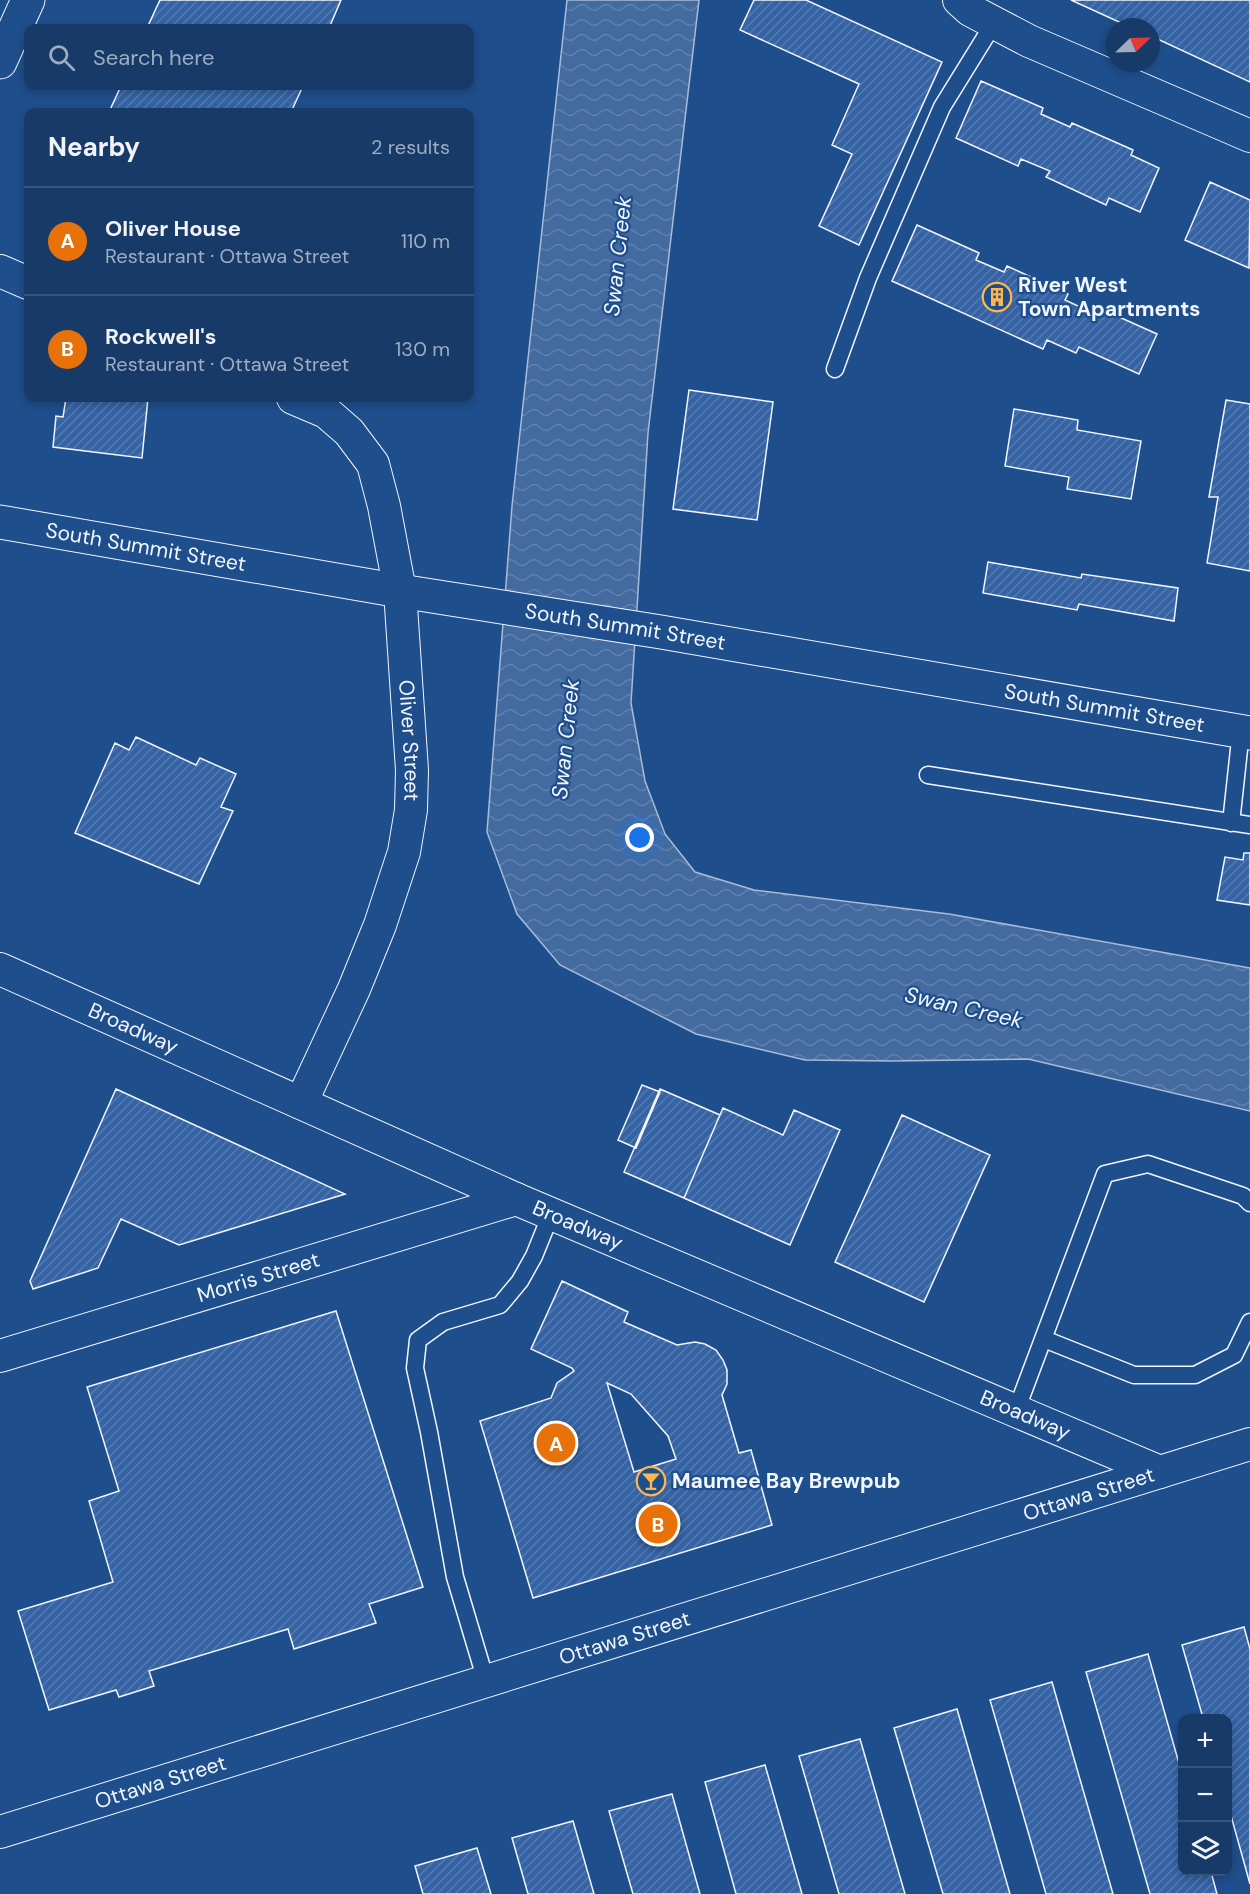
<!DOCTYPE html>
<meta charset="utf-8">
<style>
:root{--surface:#173a69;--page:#244571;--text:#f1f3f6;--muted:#9eadc0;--line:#36547d;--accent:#ffb74d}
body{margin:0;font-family:"DM Sans",sans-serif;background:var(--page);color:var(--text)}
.controls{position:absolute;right:18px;bottom:18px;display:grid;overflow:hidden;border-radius:12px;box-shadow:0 3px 9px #0003}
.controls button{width:54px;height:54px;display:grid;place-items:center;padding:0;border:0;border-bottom:2px solid var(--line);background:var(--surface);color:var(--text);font:30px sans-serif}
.compass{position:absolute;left:1106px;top:18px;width:54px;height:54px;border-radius:50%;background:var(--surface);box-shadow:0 3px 9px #0003;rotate:67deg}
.you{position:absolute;left:640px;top:838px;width:21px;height:21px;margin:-15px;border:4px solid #fff;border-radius:50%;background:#1a73e8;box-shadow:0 0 0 9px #1a73e833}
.badge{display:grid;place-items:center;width:39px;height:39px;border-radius:50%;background:var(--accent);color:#fff;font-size:20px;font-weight:700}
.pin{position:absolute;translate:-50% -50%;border:3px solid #fff;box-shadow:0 2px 6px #0006}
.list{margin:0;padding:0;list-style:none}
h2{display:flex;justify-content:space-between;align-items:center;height:78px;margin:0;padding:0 24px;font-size:26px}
h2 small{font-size:20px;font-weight:400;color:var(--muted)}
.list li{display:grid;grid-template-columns:39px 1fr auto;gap:18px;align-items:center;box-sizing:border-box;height:108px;padding:0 24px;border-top:2px solid var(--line)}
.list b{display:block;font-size:22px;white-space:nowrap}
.list p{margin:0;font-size:20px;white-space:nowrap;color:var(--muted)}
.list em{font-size:20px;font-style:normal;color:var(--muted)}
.icon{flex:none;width:33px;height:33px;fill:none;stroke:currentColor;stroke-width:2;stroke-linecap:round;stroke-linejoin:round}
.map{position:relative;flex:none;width:1250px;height:1894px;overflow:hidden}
.search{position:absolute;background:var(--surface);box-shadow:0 3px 9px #0003;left:24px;top:24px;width:450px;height:66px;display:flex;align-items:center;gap:15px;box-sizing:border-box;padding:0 21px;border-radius:12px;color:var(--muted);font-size:22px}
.panel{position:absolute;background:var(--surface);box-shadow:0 3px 9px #0003;left:24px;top:108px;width:450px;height:294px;border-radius:12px}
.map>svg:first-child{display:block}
</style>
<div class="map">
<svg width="1250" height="1894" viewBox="0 0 1250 1894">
<defs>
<pattern id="water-waves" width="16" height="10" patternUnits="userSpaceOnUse" patternTransform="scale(1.5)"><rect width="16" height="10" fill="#446ba0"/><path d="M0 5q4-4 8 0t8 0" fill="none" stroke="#5f81ae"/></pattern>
<pattern id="building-hatch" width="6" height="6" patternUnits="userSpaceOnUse" patternTransform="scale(1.5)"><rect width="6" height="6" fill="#3563a3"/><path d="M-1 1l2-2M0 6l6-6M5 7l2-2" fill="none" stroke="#537ab1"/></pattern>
</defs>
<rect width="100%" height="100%" fill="#1f4e8c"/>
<path fill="url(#water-waves)" stroke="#a8bbd7" stroke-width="1.5" d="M567 0H699L648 433 631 703 645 781 665 834 695 872 754 890 949 914 1250 968V1111L1028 1059 892 1061 805 1060 696 1034 560 965 517 914 487 832 512 506Z"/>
<path fill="url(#building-hatch)" stroke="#f2f6ff" stroke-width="1.5" fill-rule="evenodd" d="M160 0H341L329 28H147Z
M754 0H806L942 62 859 245 819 226 852 154 832 145 859 84 740 30Z
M1071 0H1250V82L1151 36V27H1130Z
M981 81 1043 108 1041 114 1070 127 1072 123 1133 150 1131 155 1159 168 1140 212 1109 198 1106 205 1046 177 1050 171 1021 159 1018 166 956 138Z
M121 86H303L291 112H109Z
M1210 182 1250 200 1249 268 1185 240Z
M917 225 979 253 976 260 1004 272 1007 266 1068 294 1065 300 1095 314 1097 307 1157 334 1139 374 1079 347 1076 353 1047 340 1043 349 892 281Z
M689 390 773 402 757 520 673 509Z
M66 398H148L142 458 53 447 56 416 63 417Z
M1226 400 1250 404V571L1207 563 1218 497H1209Z
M1014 409 1078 420 1077 430 1141 441 1131 499 1067 489 1069 477 1005 466Z
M988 562 1081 578 1082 574 1178 588 1174 621 1079 604 1077 610 983 593Z
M136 737 196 765 200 758 236 774 221 807 233 811 199 884 75 833 115 743 129 750Z
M1244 853H1250V905L1217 900 1225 857 1243 860Z
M642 1085 660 1092 636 1148 618 1140Z
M116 1089 345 1194 179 1245 121 1219 98 1268 33 1289 30 1281Z
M660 1089 720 1115 684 1198 624 1172Z
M723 1108 783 1135 794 1110 840 1130 790 1245 684 1198Z
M902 1115 990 1155 924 1302 835 1262Z
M562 1281 628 1312 624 1322 677 1345 695 1342 705 1344 716 1350 723 1360 727 1370V1384L722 1395 739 1453 751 1450 772 1525 533 1598 480 1421 551 1398 557 1383 574 1371 572 1368 531 1349ZM607 1383 631 1394 668 1436 676 1459 634 1472Z
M336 1311 423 1587 369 1604 376 1623 294 1649 288 1629 149 1671 154 1686 119 1697 116 1690 49 1710 18 1611 113 1582 89 1501 119 1491 87 1387Z
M1244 1627 1250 1649V1884L1228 1805V1718H1203L1182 1645Z
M1148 1654 1182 1774V1872H1211L1217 1894H1150L1086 1672Z
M1052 1682 1113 1894H1046L990 1700Z
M957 1709 1010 1894H943L894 1728Z
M860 1739 905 1894H839L799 1756Z
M765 1765 802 1894H736L705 1782Z
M672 1794 700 1894H633L609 1811Z
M573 1821 594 1894H528L512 1838Z
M477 1848 491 1894H423L415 1866Z"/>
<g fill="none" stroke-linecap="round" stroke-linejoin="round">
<g stroke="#f2f6ff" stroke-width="19">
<path id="lane" d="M835 369 868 278 942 107 994 23
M928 775 1250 825
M1231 823 1241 731
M1044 1339 1134 1375H1195L1234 1355 1250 1322
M1016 1411 1105 1174 1148 1164 1243 1196 1250 1203
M486 1681 455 1577 429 1432 415 1368 418 1340 443 1322 500 1305 520 1281 534 1256 551 1214"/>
</g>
<g stroke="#f2f6ff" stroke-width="34">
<g id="street">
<path d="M959 0 970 10 1029 41 1250 136"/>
<path d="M0 271 28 283"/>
<path id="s1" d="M293 398 326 412 349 432 373 464 384 506 400 591 412 770 411 810 404 852 380 925 354 989 301 1103"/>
<path id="s2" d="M0 969 516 1199 1160 1472"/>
<path id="s3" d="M0 1356 516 1199"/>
<path id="s4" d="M0 1832 1250 1444"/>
</g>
</g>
<g stroke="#f2f6ff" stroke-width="35">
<path id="secondary" d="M0 62 28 0"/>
</g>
<g stroke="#f2f6ff" stroke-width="35">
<g id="primary">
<path id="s5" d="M0 522 400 591 661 632 1250 733"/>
</g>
</g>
<use href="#lane" stroke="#1f4e8c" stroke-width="16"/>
<use href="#street" stroke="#1f4e8c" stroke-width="32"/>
<use href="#secondary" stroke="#1f4e8c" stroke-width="33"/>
<use href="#primary" stroke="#1f4e8c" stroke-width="33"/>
</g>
<defs>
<g id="building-ring" transform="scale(1.5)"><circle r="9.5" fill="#1f4e8c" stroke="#ffb74d" stroke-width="1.5"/><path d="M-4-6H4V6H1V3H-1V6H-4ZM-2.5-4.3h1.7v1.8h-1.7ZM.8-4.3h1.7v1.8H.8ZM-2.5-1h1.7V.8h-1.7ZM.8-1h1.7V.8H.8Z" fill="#ffb74d"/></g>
<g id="bar-ring" transform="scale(1.5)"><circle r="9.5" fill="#1f4e8c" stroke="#ffb74d" stroke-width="1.5"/><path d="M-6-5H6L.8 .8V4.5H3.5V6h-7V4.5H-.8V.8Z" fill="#ffb74d"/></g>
</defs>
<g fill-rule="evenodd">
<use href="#building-ring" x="997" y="297"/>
<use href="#bar-ring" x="651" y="1481"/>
</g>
<g text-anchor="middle" stroke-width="4.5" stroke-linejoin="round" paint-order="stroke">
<g font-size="21" font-weight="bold" fill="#f2f6ff" stroke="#1f4e8c" text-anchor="start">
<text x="1018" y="292">River West<tspan x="1018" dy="24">Town Apartments</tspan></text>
<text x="672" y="1488">Maumee Bay Brewpub</text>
</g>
<g font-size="21" fill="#f2f6ff" stroke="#1f4e8c">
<text dy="7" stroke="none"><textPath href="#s5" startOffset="148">South Summit Street</textPath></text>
<text dy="7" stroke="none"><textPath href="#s5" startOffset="634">South Summit Street</textPath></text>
<text dy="7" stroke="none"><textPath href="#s5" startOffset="1120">South Summit Street</textPath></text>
<text dy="7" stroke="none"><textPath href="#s1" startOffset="386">Oliver Street</textPath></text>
<text dy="7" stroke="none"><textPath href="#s2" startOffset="146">Broadway</textPath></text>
<text dy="7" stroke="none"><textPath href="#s2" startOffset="632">Broadway</textPath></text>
<text dy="7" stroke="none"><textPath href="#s3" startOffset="270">Morris Street</textPath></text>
<text dy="7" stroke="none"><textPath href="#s2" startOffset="1118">Broadway</textPath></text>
<text dy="7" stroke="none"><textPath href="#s4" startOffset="1140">Ottawa Street</textPath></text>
<text dy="7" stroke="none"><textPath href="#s4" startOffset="654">Ottawa Street</textPath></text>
<text dy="7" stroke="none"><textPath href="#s4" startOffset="168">Ottawa Street</textPath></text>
</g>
<g font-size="22" font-style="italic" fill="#f2f6ff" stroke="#1f4e8c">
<text transform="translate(617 256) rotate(-84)" y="8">Swan Creek</text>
<text transform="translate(565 739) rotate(-84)" y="8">Swan Creek</text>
<text transform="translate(964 1007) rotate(13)" y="8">Swan Creek</text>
</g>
</g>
</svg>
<div class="controls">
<button>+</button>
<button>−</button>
<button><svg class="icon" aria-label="layers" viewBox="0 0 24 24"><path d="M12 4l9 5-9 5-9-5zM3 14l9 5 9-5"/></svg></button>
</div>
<svg class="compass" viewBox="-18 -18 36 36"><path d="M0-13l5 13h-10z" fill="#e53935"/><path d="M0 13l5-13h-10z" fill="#9eadc0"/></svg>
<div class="you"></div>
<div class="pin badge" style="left:556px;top:1443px;background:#e8710a">A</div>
<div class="pin badge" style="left:658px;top:1524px;background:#e8710a">B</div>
<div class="search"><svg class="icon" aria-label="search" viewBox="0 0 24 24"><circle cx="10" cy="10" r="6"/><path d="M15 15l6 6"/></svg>Search here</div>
<section class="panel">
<h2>Nearby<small>2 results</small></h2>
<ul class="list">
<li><span class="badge" style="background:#e8710a">A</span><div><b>Oliver House</b><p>Restaurant · Ottawa Street</p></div><em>110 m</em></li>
<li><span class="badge" style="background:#e8710a">B</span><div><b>Rockwell's</b><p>Restaurant · Ottawa Street</p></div><em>130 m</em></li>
</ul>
</section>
</div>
